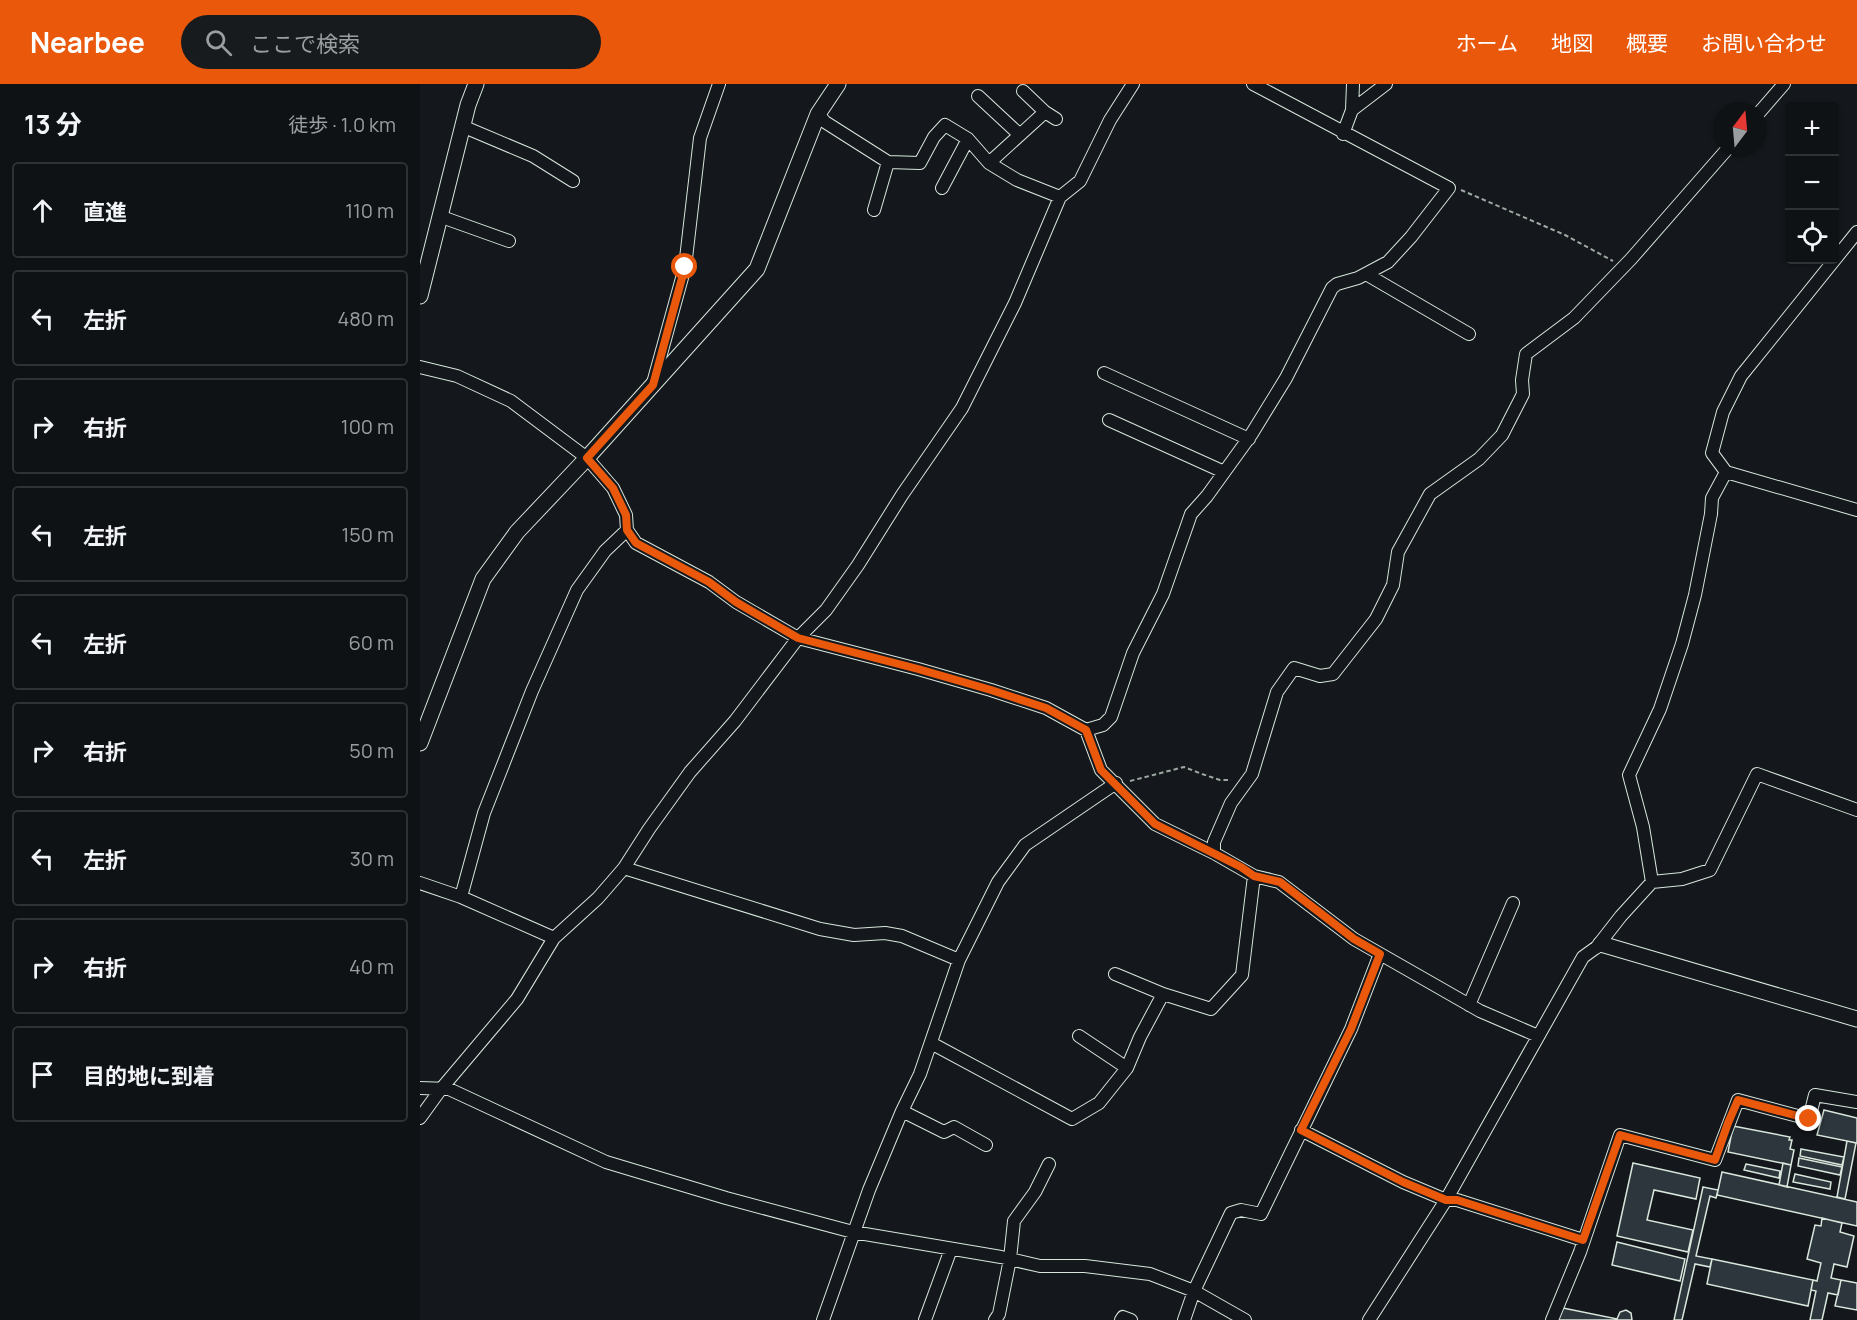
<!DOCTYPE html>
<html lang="ja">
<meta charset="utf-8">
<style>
:root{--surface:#0f1215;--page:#181b1e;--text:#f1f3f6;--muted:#9b9ea0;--line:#2f3234;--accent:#ea580c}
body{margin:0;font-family:Manrope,"Noto Sans JP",sans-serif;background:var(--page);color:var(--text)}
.controls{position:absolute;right:18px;top:18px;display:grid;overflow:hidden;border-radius:6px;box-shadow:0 2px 4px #0004}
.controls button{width:54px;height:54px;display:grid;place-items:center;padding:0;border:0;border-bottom:2px solid var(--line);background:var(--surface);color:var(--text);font:30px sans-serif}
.compass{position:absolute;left:1293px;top:18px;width:54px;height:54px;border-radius:50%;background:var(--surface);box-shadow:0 2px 4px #0004;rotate:16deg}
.stop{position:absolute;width:18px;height:18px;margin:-14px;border:4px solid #ea580c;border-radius:50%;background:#fff}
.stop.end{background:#ea580c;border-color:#fff;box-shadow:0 2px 6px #0008}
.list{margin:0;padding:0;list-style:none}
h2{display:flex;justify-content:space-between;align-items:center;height:78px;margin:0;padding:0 24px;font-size:26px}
h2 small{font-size:20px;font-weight:400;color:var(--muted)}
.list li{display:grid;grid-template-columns:39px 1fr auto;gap:18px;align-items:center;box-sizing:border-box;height:96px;margin:0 12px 12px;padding:0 12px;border:2px solid var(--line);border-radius:6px}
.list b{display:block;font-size:22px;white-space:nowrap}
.list em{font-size:20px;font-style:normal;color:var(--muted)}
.icon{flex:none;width:33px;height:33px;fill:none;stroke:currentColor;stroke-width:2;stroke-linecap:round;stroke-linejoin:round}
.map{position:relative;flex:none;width:1437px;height:1236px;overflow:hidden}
header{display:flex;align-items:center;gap:36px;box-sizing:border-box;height:84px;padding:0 30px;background:var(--accent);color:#fff}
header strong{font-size:28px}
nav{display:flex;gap:33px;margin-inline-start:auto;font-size:21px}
.search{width:420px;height:54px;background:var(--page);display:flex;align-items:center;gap:15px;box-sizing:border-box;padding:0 21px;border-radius:33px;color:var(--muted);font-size:22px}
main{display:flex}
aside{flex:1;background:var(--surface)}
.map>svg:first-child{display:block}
</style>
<header>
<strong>Nearbee</strong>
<div class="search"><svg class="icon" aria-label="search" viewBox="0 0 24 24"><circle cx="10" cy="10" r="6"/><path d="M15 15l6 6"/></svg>ここで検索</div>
<nav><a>ホーム</a><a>地図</a><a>概要</a><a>お問い合わせ</a></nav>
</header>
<main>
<aside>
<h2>13 分<small>徒歩 · 1.0 km</small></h2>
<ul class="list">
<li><svg class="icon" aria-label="ahead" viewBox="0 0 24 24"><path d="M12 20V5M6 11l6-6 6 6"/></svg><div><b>直進</b></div><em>110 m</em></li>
<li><svg class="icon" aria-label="left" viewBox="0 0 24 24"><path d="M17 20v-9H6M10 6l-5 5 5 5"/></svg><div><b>左折</b></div><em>480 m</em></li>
<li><svg class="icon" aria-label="right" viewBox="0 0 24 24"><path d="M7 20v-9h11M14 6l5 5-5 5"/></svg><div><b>右折</b></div><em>100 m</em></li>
<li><svg class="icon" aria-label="left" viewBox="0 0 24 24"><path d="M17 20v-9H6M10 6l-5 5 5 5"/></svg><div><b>左折</b></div><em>150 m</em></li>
<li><svg class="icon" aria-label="left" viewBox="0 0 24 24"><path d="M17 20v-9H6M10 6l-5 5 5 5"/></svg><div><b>左折</b></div><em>60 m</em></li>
<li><svg class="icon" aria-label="right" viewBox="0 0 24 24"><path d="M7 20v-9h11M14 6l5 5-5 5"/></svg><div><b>右折</b></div><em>50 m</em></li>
<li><svg class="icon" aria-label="left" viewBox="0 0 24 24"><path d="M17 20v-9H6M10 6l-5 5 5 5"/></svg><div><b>左折</b></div><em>30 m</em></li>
<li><svg class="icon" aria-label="right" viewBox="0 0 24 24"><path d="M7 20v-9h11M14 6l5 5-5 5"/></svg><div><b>右折</b></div><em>40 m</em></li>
<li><svg class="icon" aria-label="arrive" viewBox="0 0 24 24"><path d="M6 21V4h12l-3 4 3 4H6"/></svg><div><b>目的地に到着</b></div></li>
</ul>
</aside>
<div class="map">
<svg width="1437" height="1236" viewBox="0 0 1437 1236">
<rect width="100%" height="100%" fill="#14181c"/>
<path fill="#2c363c" stroke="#d8e6dc" stroke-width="1.5" d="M1404 1026 1437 1034V1059L1397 1051Z
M1313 1042 1370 1053 1369 1056H1372L1370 1065 1374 1066 1371 1081 1308 1068Z
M1427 1057 1436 1059 1425 1115 1417 1113Z
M1381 1065 1424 1073 1422 1081 1380 1072Z
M1379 1074 1422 1083 1420 1091 1378 1082Z
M1213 1079 1280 1094 1276 1115 1234 1106 1227 1136 1273 1146 1268 1168 1197 1152Z
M1363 1079 1371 1081 1367 1103 1359 1101Z
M1326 1080 1360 1087 1359 1094 1324 1086Z
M1302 1088 1437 1118V1142L1297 1111Z
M1375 1090 1411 1098 1410 1105 1373 1098Z
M1283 1103 1298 1106 1296 1114 1290 1112 1276 1172 1292 1175 1290 1183 1275 1180 1262 1236H1254Z
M1402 1134 1422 1139 1420 1148 1434 1152 1427 1183 1414 1180 1411 1194 1421 1196 1418 1211 1408 1209 1402 1236H1390L1396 1207 1391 1206 1393 1196 1397 1197 1401 1179 1387 1175 1395 1141 1401 1142Z
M1197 1158 1265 1175 1260 1197 1192 1181Z
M1292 1175 1393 1196 1388 1222 1287 1200Z
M1421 1196 1437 1199V1226L1415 1222Z
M1138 1223 1197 1235 1200 1228 1206 1226 1211 1229 1212 1236H1135Z"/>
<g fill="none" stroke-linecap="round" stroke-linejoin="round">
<g stroke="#d8e6dc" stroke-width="14">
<path id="minor" d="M603 7 625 28
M558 12 600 51
M932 26 966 0
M398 30 405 38 468 78 500 79 514 53 525 41 548 55 569 79 597 96 640 113
M1338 30 1364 0
M42 42 113 72 153 97
M923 50 932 26 933 0
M569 79 625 28 636 35
M522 104 548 55
M454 126 468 78
M19 132 89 157
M1437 148 1321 292 1303 328 1292 369 1306 388 1437 426
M946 190 1049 250
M0 283 37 292 91 317 167 374 193 404 206 431 207 446 216 459 289 498 316 518 378 554 498 585 571 606 626 624 666 646 681 686 735 740 794 769 834 792 859 798 934 855 1060 927 1118 952
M684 289 829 355
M233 299 265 183 280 54 299 0
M689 336 804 388
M666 646 683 641 691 633 713 569 743 510 771 430 787 412 831 351 866 294 912 204 917 200 938 194 968 178 991 153 1029 104 833 0
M794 769V758L811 719 832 690 857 608 874 584 900 592 913 590 956 535 973 501 978 468 1010 410 1059 375 1082 351 1103 310 1102 296 1106 270 1154 234 1211 175 1309 63
M204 784 400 845 434 851 465 849 482 852 539 876
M1232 798 1223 743 1209 691 1240 625 1262 560 1275 511 1291 430 1292 414 1306 388
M0 799 41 813 134 854
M41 813 64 729 79 691 112 607 157 506 185 467 207 446
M1176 864 1201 832 1232 798 1262 795 1290 786 1337 690 1437 726
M695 890 743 910
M1049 921 1093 819
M659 952 707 984
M511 959 652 1035 679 1019 707 984 720 953 743 910 791 925 822 891 834 792
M0 1004 29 1005 186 1078 306 1114 433 1148 581 1173 620 1182H665L730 1190 774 1207 825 1236
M482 1027 524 1048 534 1043 566 1061
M0 1034 21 1005 97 915 134 854 178 814 204 784 229 745 270 688 315 637 378 554 406 526 438 481 482 411 542 324 595 219 640 113 660 97 690 36 713 0
M881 1046 983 1098 1026 1116H1037L1163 1156
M403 1236 449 1106 482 1027 500 990 539 876 578 798 605 761 696 699
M505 1236 531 1165
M575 1236 579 1230 590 1175 594 1137 615 1108 629 1080
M701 1236 703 1233 711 1236
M764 1236 774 1207 811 1129 821 1126 841 1130 931 945 960 870
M949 1236 1026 1116 1163 873 1181 860
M1132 1236 1160 1168 1200 1051 1295 1076 1318 1016 1389 1035 1395 1011 1437 1018"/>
</g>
<g stroke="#d8e6dc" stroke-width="17">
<path id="tertiary" d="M0 212 48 21 56 0
M0 659 63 495 97 448 167 374 337 185 398 30 418 0
M1181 860 1437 935"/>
</g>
<path stroke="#9da8a2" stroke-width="2" stroke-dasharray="4.5 3" stroke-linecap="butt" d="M1041 106 1145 151 1193 177
M710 697 764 683 782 690 800 696H811"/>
<use href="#minor" stroke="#14181c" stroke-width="12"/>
<use href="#tertiary" stroke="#14181c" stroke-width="15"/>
</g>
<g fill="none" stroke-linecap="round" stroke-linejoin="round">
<path stroke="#ea580c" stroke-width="8" d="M265 183 233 301 167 374 193 404 206 431 207 446 216 459 289 498 316 518 378 554 498 585 571 606 626 624 666 646 681 686 735 740 821 783 834 792 860 798 934 855 960 870 931 945 881 1046 983 1098 1026 1116H1037L1163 1156 1200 1051 1295 1076 1308 1039 1318 1016 1389 1035"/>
</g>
</svg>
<div class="controls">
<button>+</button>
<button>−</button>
<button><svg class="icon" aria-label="locate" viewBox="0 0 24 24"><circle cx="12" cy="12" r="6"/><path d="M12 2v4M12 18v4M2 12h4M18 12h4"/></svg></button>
</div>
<svg class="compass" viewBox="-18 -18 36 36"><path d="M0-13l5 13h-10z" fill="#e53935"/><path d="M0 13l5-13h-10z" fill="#9b9ea0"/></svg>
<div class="stop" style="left:265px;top:183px"></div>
<div class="stop end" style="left:1389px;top:1035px"></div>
</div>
</main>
